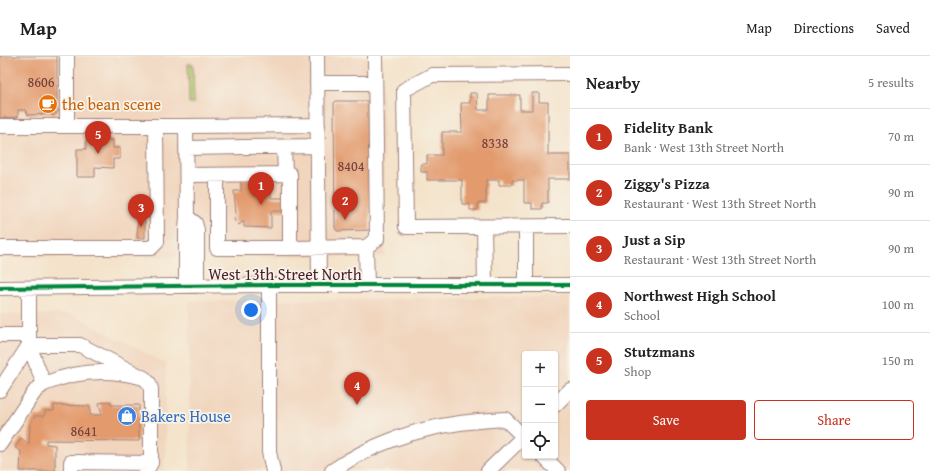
<!DOCTYPE html>
<meta charset="utf-8">
<style>
:root{--surface:#fff;--page:#f6f6f6;--text:#222;--muted:#767676;--line:#e0e0e0;--accent:#c8321e}
body{margin:0;font-family:"Gentium Book Plus",serif;background:var(--page);color:var(--text)}
.controls{position:absolute;right:12px;bottom:12px;display:grid;overflow:hidden;border-radius:4px;box-shadow:0 1px 3px #0004}
.controls button{width:36px;height:36px;display:grid;place-items:center;padding:0;border:0;border-bottom:1px solid var(--line);background:var(--surface);color:var(--text);font:20px sans-serif}
.you{position:absolute;left:251px;top:254px;width:14px;height:14px;margin:-10px;border:3px solid #fff;border-radius:50%;background:#1a73e8;box-shadow:0 0 0 6px #1a73e833}
.badge{display:grid;place-items:center;width:26px;height:26px;border-radius:50%;background:var(--accent);color:#fff;font-size:13px;font-weight:700}
.pin{position:absolute;translate:-50% -33px;filter:drop-shadow(0 1px 2px #0008)}
.pin::after{content:'';position:absolute;top:21px;width:14px;height:12px;background:inherit;clip-path:polygon(0 0,100% 0,50% 100%)}
.list{margin:0;padding:0;list-style:none}
h2{display:flex;justify-content:space-between;align-items:center;height:52px;margin:0;padding:0 16px;font-size:17px}
h2 small{font-size:13px;font-weight:400;color:var(--muted)}
.list li{display:grid;grid-template-columns:26px 1fr auto;gap:12px;align-items:center;box-sizing:border-box;height:56px;padding:0 16px;border-top:1px solid var(--line)}
.list b{display:block;font-size:15px;white-space:nowrap}
.list p{margin:0;font-size:13px;white-space:nowrap;color:var(--muted)}
.list em{font-size:13px;font-style:normal;color:var(--muted)}
.actions{display:flex;gap:8px;padding:12px 16px}
.actions a{flex:1;padding:9px 0;border:1px solid var(--accent);border-radius:4px;text-align:center;font-size:14px;color:var(--accent)}
.actions .main{background:var(--accent);color:#fff}
.icon{flex:none;width:22px;height:22px;fill:none;stroke:currentColor;stroke-width:2;stroke-linecap:round;stroke-linejoin:round}
.map{position:relative;flex:none;width:570px;height:415px;overflow:hidden}
header{display:flex;align-items:center;gap:24px;box-sizing:border-box;height:56px;padding:0 20px;background:var(--surface);border-bottom:1px solid var(--line)}
header strong{font-size:19px}
nav{display:flex;gap:22px;margin-inline-start:auto;font-size:14px}
main{display:flex}
aside{flex:1;background:var(--surface)}
.map>svg:first-child{display:block}
</style>
<header>
<strong>Map</strong>
<nav><a>Map</a><a>Directions</a><a>Saved</a></nav>
</header>
<main>
<div class="map">
<svg width="570" height="415" viewBox="0 0 570 415">
<rect width="100%" height="100%" fill="#f7f3e8"/>
<filter id="ink" filterUnits="userSpaceOnUse"><feTurbulence type="fractalNoise" baseFrequency=".025" numOctaves="2"/><feDisplacementMap in="SourceGraphic" scale="8" xChannelSelector="R" yChannelSelector="G"/><feConvolveMatrix kernelMatrix="1 2 1 2 8 2 1 2 1" color-interpolation-filters="sRGB"/></filter>
<filter id="wash" filterUnits="userSpaceOnUse"><feTurbulence type="fractalNoise" baseFrequency=".012" numOctaves="4" result="noise"/><feDisplacementMap in="SourceGraphic" scale="16" xChannelSelector="R" yChannelSelector="G"/><feGaussianBlur stdDeviation="0.9" result="paint"/><feColorMatrix in="noise" values="0 0 0 0 0 0 0 0 0 0 0 0 0 0 0 0 0 1.4 0 .05"/><feComposite in="paint" operator="in"/></filter>
<g filter="url(#wash)">
<rect width="100%" height="100%" fill="#f4e3ca"/>
<path fill="#f1d5bd" fill-rule="evenodd" d="M0 0H382L385 200 0 202Z
M570 241V415H190L189 245ZM525 298H555V400H525Z
M0 258H72L166 308 165 413 164 415H0Z"/>
<path fill="#afc368" stroke="#7c714a" d="M188 8H193L194 47H189Z"/>
<g id="blocks">
<path fill="#e39b6e" d="M0 0H57V53L59 55 53 60 51 58 28 59 25 54H18V61L0 62Z
M470 37H477L478 54H489V39H520V54H532V37H539V46H548V99H570V123H548V147H542V153H532V147H524V124H512V129H499V124H486V147H478V154H470V148H462V124H427V116H421V108H427V99H442V76H462L461 47H470Z
M336 45H368L370 174 337 175 335 172 334 47Z
M86 84H113V92H120V103H113V112L95 111V121H77V93H86Z
M241 123H271V142H286L287 155H271V172L244 171V164L239 169 234 164 236 158 234 135H241Z
M138 164H145V182H137Z
M110 345 111 349H139V385L46 384V388L55 389V415H20L21 395 15 392 21 382 29 388 30 368 35 360H45V355H54V349L90 350V359H102L99 347Z"/>
</g>
</g>
<g filter="url(#ink)">
<use href="#blocks" fill-opacity="0" stroke="#9f817a" stroke-width="1"/>
<g fill="none" stroke-linecap="round" stroke-linejoin="round">
<g stroke="#9f817a" stroke-width="16">
<path id="minor" d="M67 0V70
M317 0 319 229
M570 18 432 19 404 34 406 171 570 170
M317 27H375
M0 70H186L187 161 186 174V230
M186 70 318 69
M284 91 285 118
M186 92 318 90
M187 119 290 118V192L366 191
M217 119V192H290
M187 161 195 167 197 174V230
M484 171 485 229
M526 171V229
M0 192H151L157 186 156 70
M269 229V396L273 415
M367 229 366 191 377 183 375 0
M0 232 269 229H570
M0 279H29
M144 322C109 312 77 314 44 328L29 289H80L144 322 149 327 151 333V407L146 415
M0 334 29 289V232
M555 349 570 334
M0 388 31 341 36 334 44 328
M543 400 558 415
M71 415V406L151 407
M332 415C369 389 415 373 460 367 475 365 490 364 505 363L525 382
M488 415 525 379"/>
</g>
<use href="#minor" stroke="#fff" stroke-width="14"/>
<g stroke="#f7f3e8" stroke-width="6">
<path id="cycleway" d="M0 232 269 229H570"/>
</g>
<use href="#cycleway" stroke="#00873e" stroke-width="4"/>
</g>
</g>
<defs>
<g id="cafe-disc" transform="scale(1)"><circle r="9.5" fill="#e8710a" stroke="#f7f3e8"/><path d="M-5.5-4.5H6V0H3Q3 3.5 0 3.5H-2.5Q-5.5 3.5-5.5 0ZM3-3.2v2h1.7v-2ZM-6 4.5H4V6H-6Z" fill="#fff"/></g>
<g id="shop-disc" transform="scale(1)"><circle r="9.5" fill="#3f7fe0" stroke="#f7f3e8"/><path d="M-5-2.5h2.3a2.7 3.5 0 0 1 5.4 0H5L5.5 6h-11ZM-1.5-2.5h3a1.5 2.3 0 0 0-3 0Z" fill="#fff"/></g>
</defs>
<g fill-rule="evenodd">
<use href="#cafe-disc" x="48" y="48"/>
<use href="#shop-disc" x="127" y="360"/>
</g>
<g text-anchor="middle" stroke-width="3.5" stroke-linejoin="round" paint-order="stroke">
<g font-size="14" fill="#703e3c">
<text x="41" y="31">8606</text>
<text x="495" y="92">8338</text>
<text x="351" y="115">8404</text>
<text x="84" y="380">8641</text>
</g>
<g font-size="16" fill="#c56008" stroke="#f7f3e8" text-anchor="start">
<text x="62" y="54">the bean scene</text>
</g>
<g font-size="16" fill="#4a1f2b" stroke="#f7f3e8">
<text x="285" y="224">West 13th Street North</text>
</g>
<g font-size="16" fill="#366cbe" stroke="#f7f3e8" text-anchor="start">
<text x="141" y="366">Bakers House</text>
</g>
</g>
</svg>
<div class="controls">
<button>+</button>
<button>−</button>
<button><svg class="icon" aria-label="locate" viewBox="0 0 24 24"><circle cx="12" cy="12" r="6"/><path d="M12 2v4M12 18v4M2 12h4M18 12h4"/></svg></button>
</div>
<div class="you"></div>
<div class="pin badge" style="left:261px;top:149px">1</div>
<div class="pin badge" style="left:345px;top:164px">2</div>
<div class="pin badge" style="left:141px;top:171px">3</div>
<div class="pin badge" style="left:357px;top:349px">4</div>
<div class="pin badge" style="left:98px;top:98px">5</div>
</div>
<aside>
<h2>Nearby<small>5 results</small></h2>
<ul class="list">
<li><span class="badge">1</span><div><b>Fidelity Bank</b><p>Bank · West 13th Street North</p></div><em>70 m</em></li>
<li><span class="badge">2</span><div><b>Ziggy's Pizza</b><p>Restaurant · West 13th Street North</p></div><em>90 m</em></li>
<li><span class="badge">3</span><div><b>Just a Sip</b><p>Restaurant · West 13th Street North</p></div><em>90 m</em></li>
<li><span class="badge">4</span><div><b>Northwest High School</b><p>School</p></div><em>100 m</em></li>
<li><span class="badge">5</span><div><b>Stutzmans</b><p>Shop</p></div><em>150 m</em></li>
</ul>
<div class="actions"><a class="main">Save</a><a>Share</a></div>
</aside>
</main>
